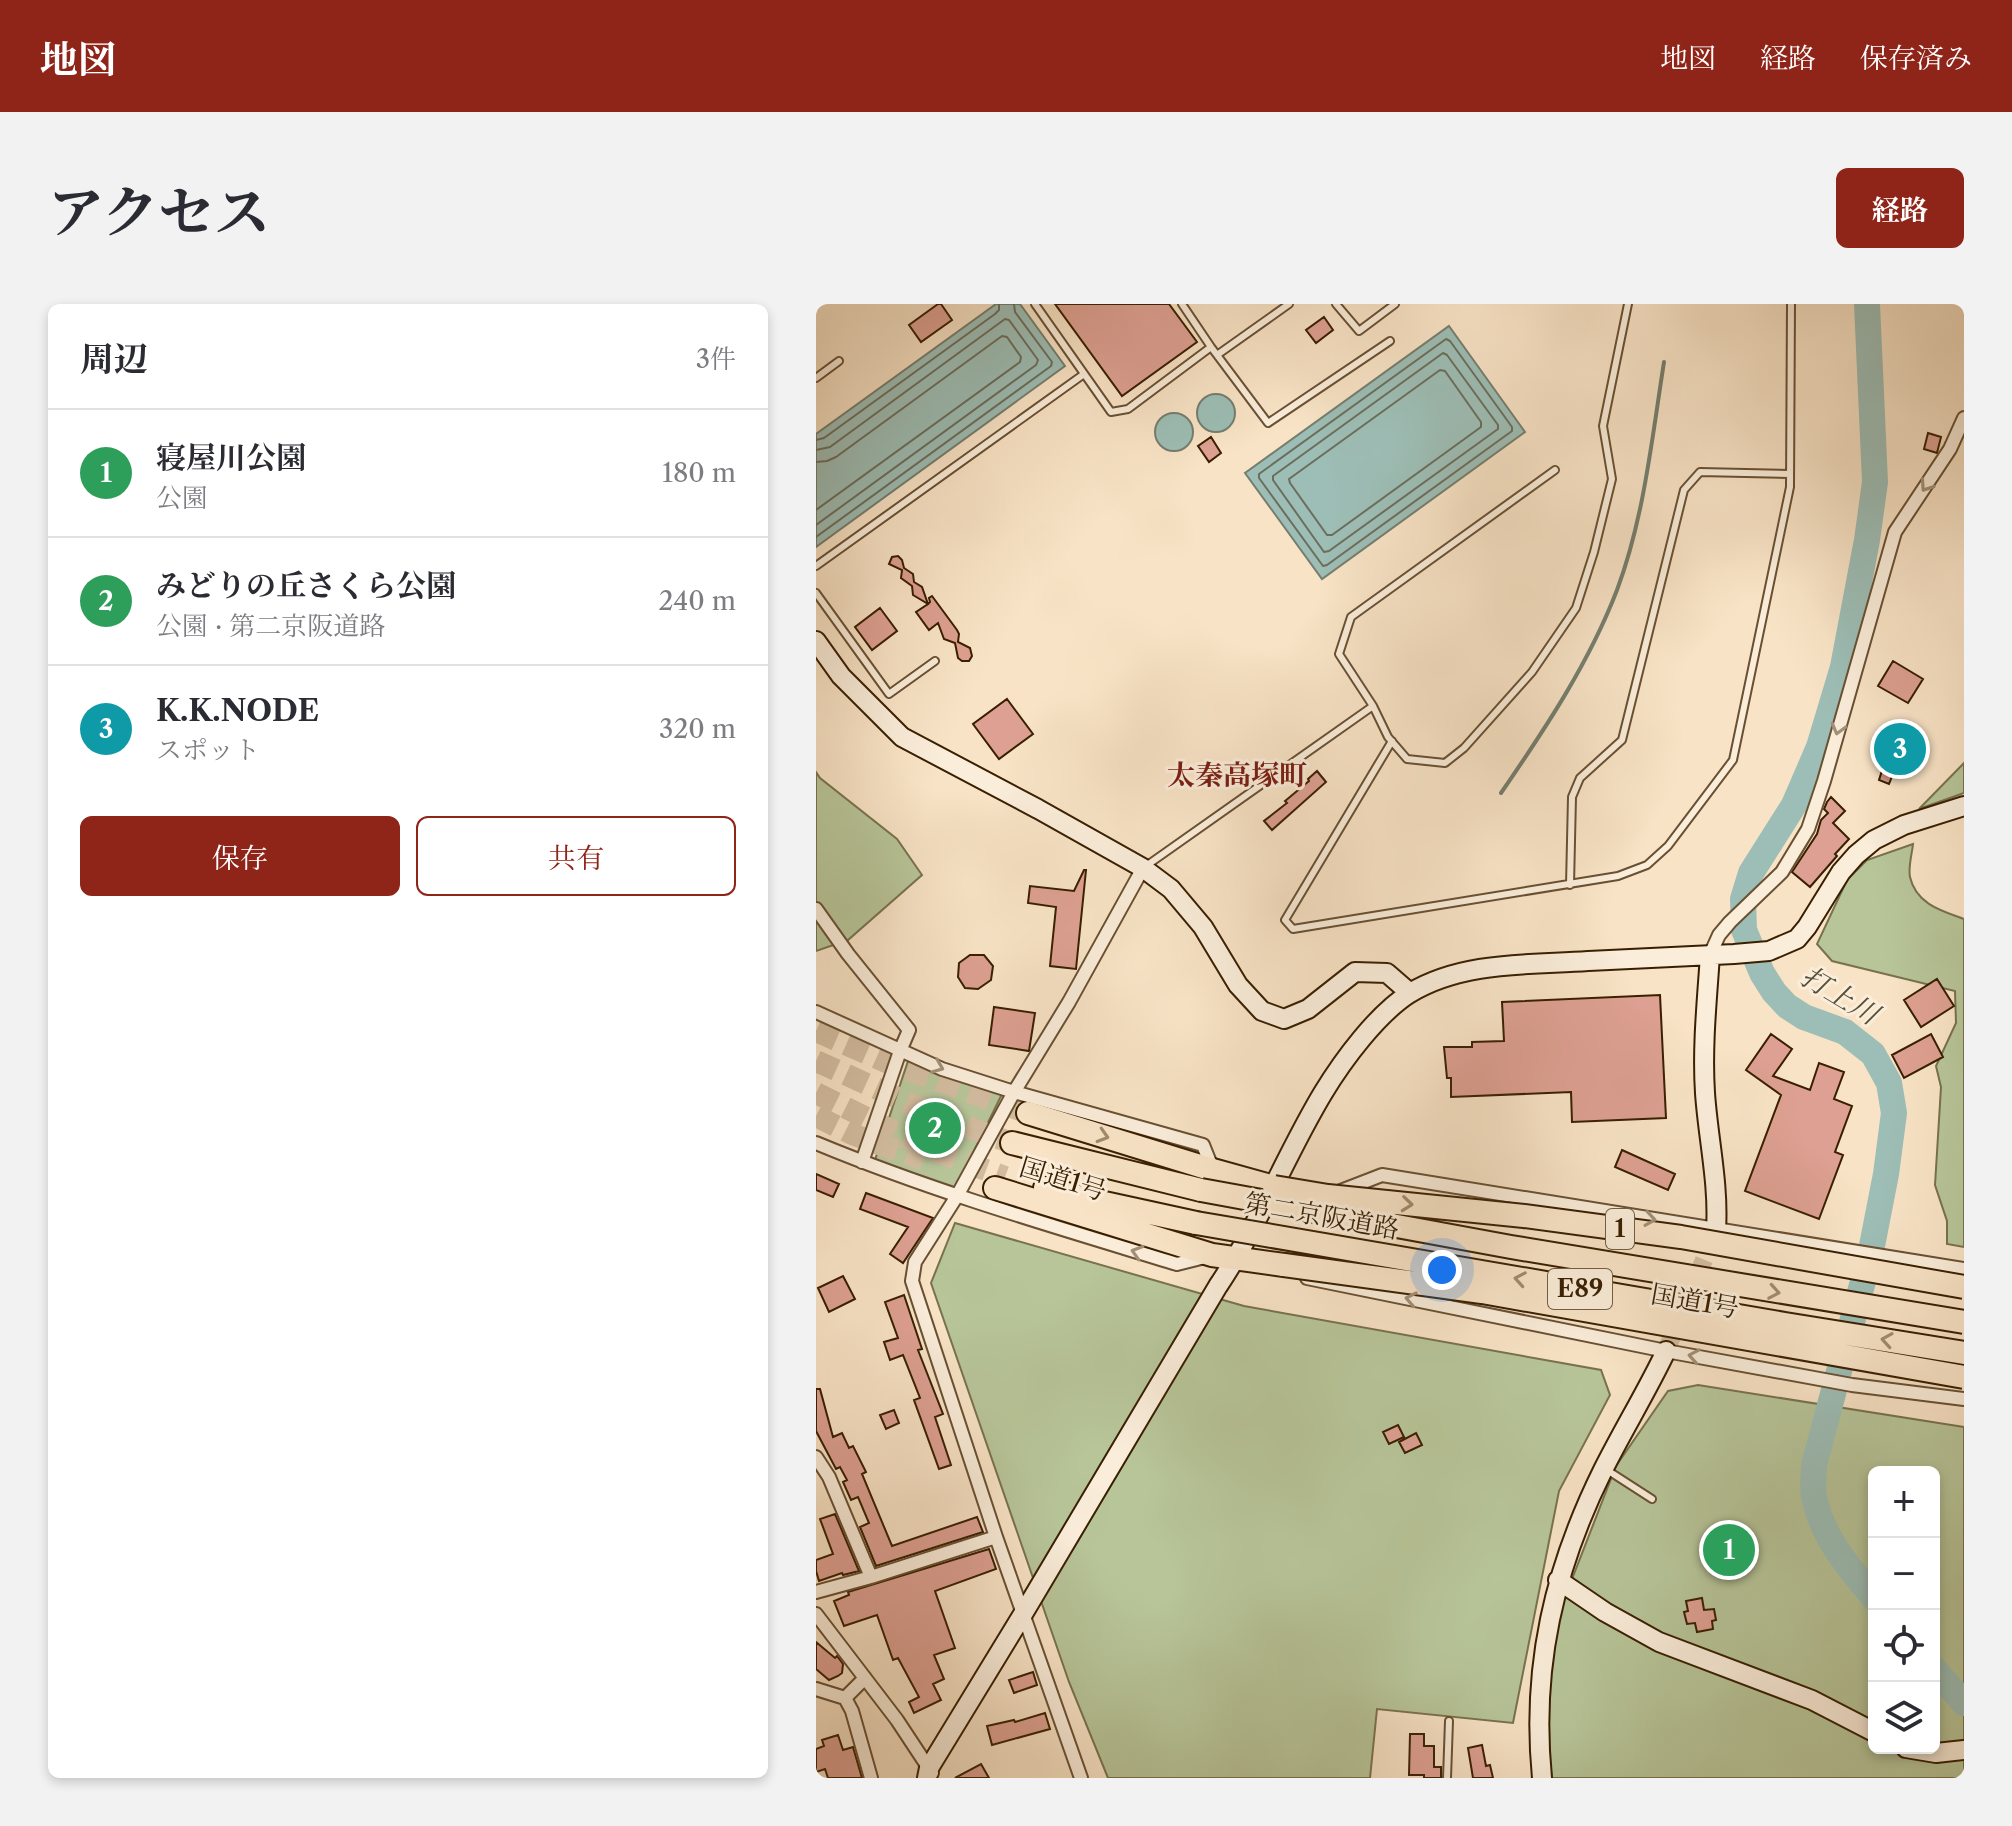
<!DOCTYPE html>
<html lang="ja">
<meta charset="utf-8">
<style>
:root{--surface:#fff;--page:#f2f2f3;--text:#2b2b33;--muted:#7c7c81;--line:#e1e1e2;--accent:#8f2418}
body{margin:0;font-family:"Libre Caslon Text","Noto Serif JP",serif;background:var(--page);color:var(--text)}
.controls{position:absolute;right:24px;bottom:24px;display:grid;overflow:hidden;border-radius:12px;box-shadow:0 4px 12px #0003}
.controls button{width:72px;height:72px;display:grid;place-items:center;padding:0;border:0;border-bottom:2px solid var(--line);background:var(--surface);color:var(--text);font:40px sans-serif}
.you{position:absolute;left:626px;top:966px;width:28px;height:28px;margin:-20px;border:6px solid #fff;border-radius:50%;background:#1a73e8;box-shadow:0 0 0 12px #1a73e833}
.badge{display:grid;place-items:center;width:52px;height:52px;border-radius:50%;background:var(--accent);color:#fff;font-size:26px;font-weight:700}
.pin{position:absolute;translate:-50% -50%;border:4px solid #fff;box-shadow:0 2px 8px #0006}
.list{margin:0;padding:0;list-style:none}
h2{display:flex;justify-content:space-between;align-items:center;height:104px;margin:0;padding:0 32px;font-size:34px}
h2 small{font-size:26px;font-weight:400;color:var(--muted)}
.list li{display:grid;grid-template-columns:52px 1fr auto;gap:24px;align-items:center;box-sizing:border-box;height:128px;padding:0 32px;border-top:2px solid var(--line)}
.list b{display:block;font-size:30px;white-space:nowrap}
.list p{margin:0;font-size:26px;white-space:nowrap;color:var(--muted)}
.list em{font-size:26px;font-style:normal;color:var(--muted)}
.actions{display:flex;gap:16px;padding:24px 32px}
.actions a{flex:1;padding:18px 0;border:2px solid var(--accent);border-radius:12px;text-align:center;font-size:28px;color:var(--accent)}
.actions .main{background:var(--accent);color:#fff}
.icon{flex:none;width:44px;height:44px;fill:none;stroke:currentColor;stroke-width:2;stroke-linecap:round;stroke-linejoin:round}
.map{position:relative;flex:none;width:1148px;height:1474px;overflow:hidden;border-radius:12px}
header{display:flex;align-items:center;gap:48px;box-sizing:border-box;height:112px;padding:0 40px;background:var(--accent);color:#fff}
header strong{font-size:38px}
nav{display:flex;gap:44px;margin-inline-start:auto;font-size:28px}
.intro{display:flex;align-items:center;justify-content:space-between;box-sizing:border-box;height:192px;padding:0 48px}
h1{margin:0;font-size:56px}
.button{padding:20px 36px;border-radius:12px;background:var(--accent);color:#fff;font-size:28px;font-weight:700}
main{display:flex;gap:48px;padding:0 48px}
aside{flex:1;background:var(--surface);border-radius:12px;box-shadow:0 4px 12px #0003}
.map>svg:first-child{display:block}
</style>
<header>
<strong>地図</strong>
<nav><a>地図</a><a>経路</a><a>保存済み</a></nav>
</header>
<div class="intro"><h1>アクセス</h1><a class="button">経路</a></div>
<main>
<aside>
<h2>周辺<small>3件</small></h2>
<ul class="list">
<li><span class="badge" style="background:#2e9e5b">1</span><div><b>寝屋川公園</b><p>公園</p></div><em>180 m</em></li>
<li><span class="badge" style="background:#2e9e5b">2</span><div><b>みどりの丘さくら公園</b><p>公園 · 第二京阪道路</p></div><em>240 m</em></li>
<li><span class="badge" style="background:#0f9aa8">3</span><div><b>K.K.NODE</b><p>スポット</p></div><em>320 m</em></li>
</ul>
<div class="actions"><a class="main">保存</a><a>共有</a></div>
</aside>
<div class="map">
<svg width="1148" height="1474" viewBox="0 0 1148 1474">
<rect width="100%" height="100%" fill="#f8e3c6"/>
<filter id="stains"><feTurbulence type="fractalNoise" baseFrequency=".0025" numOctaves="4"/><feColorMatrix values="0 0 0 0 .2 0 0 0 0 .09 0 0 0 0 .02 0 0 0 .5 -.17"/></filter>
<radialGradient id="worn" r=".72"><stop offset=".6" stop-color="#630" stop-opacity="0"/><stop offset="1" stop-color="#630" stop-opacity=".3"/></radialGradient>
<path fill="#b7c599" stroke="#78724d" stroke-width="2" fill-rule="evenodd" d="M1148 459V489L1103 505Z
M0 468 4 474 81 535 106 571 32 636 0 647Z
M1097 540C1096 550 1092 563 1094 573 1100 600 1126 607 1148 615V943L1131 940V917L1119 881 1125 783 1120 762 1140 719 1139 687 1016 657 1001 640 1031 576 1051 556Z
M92 757 186 790 135 894 58 859Z
M139 919 428 1002 785 1066 794 1091 743 1187 697 1419 561 1405 554 1474H292L253 1378 115 979Z
M882 1081 1148 1123V1474H736L731 1436 737 1324 800 1162 852 1087ZM1058 1168H1118V1444H1058Z"/>
<path fill="#9dbeb6" stroke="#757e6e" stroke-width="2" d="M180 0H204L249 62 0 243V130Z
M633 22 709 128 506 275 429 169Z
M381 109a19 19 0 1 1 38 0a19 19 0 1 1-38 0Z
M339 128a19 19 0 1 1 38 0a19 19 0 1 1-38 0Z"/>
<g fill="none" stroke-linecap="round" stroke-linejoin="round">
<path stroke="#6b6e5c" stroke-width="2" d="M630 35 634 37 696 123V127L511 261 507 262 443 174V170Z
M627 49 631 51 682 121V125L513 247 508 248 457 176V172Z
M624 66 629 67 665 118V123L516 231H511L474 179 473 175Z
M0 136 8 134 179 10 183 6V0
M0 146 14 143 189 15 193 16 222 56 220 61 0 221
M0 158 11 157 20 153 186 32 191 33 205 53 204 58 0 206
M0 233 235 62 236 58 199 8 198 0"/>
<path stroke="#757e6e" stroke-width="4" d="M685 489C729 425 773 359 801 286 828 214 836 134 848 58"/>
<path stroke="#9dbeb6" stroke-width="26" d="M1051 0 1059 178 1051 236 1027 363 1003 443 978 501 935 569 927 595 928 626 946 669 958 688 971 702 988 713 1029 728 1057 750 1073 779 1078 809 1070 870 1055 947 998 1161C998 1171 996 1183 998 1193 1006 1233 1033 1264 1058 1294
M1118 1365 1148 1399"/>
</g>
<path fill="#dda092" stroke="#391f01" stroke-width="2" d="M122 0H125L136 16 105 38 93 21Z
M239 0H353L381 38 306 92Z
M508 13 517 26 500 39 490 26Z
M1112 129 1125 133 1121 149 1108 145Z
M395 133 405 149 393 158 382 142Z
M82 252 86 256 88 264 97 270 98 278 106 283 112 300 114 298 113 294 116 292 141 326 143 330 142 338 154 344 156 352 153 357H146L142 354 139 339 128 335 122 319 113 326 100 308 112 300 97 291 96 282 85 274 86 266 73 260 76 253Z
M64 304 81 327 56 346 39 323Z
M1077 357 1107 375 1092 399 1062 382Z
M191 395 217 430 183 455 157 420Z
M1086 422 1093 425 1089 435 1096 439 1086 459 1082 457 1073 480 1063 476 1071 451Z
M501 467 510 478 456 526 448 517 471 499 469 497 493 477 492 475Z
M1015 493 1029 507 1017 519 1033 535 1019 550 1021 552 994 583 976 568 1001 530 1005 516 1012 509 1008 505 1011 498Z
M268 566H270L260 665 234 662 240 603 212 599 214 582 258 587Z
M154 651H168L177 662 175 676 162 685 149 684 142 673 143 659Z
M1121 675 1138 702 1105 723 1088 696Z
M844 691 850 814 756 818 755 788 635 793V774H631L628 743H656V738L688 737 686 698Z
M178 703 219 709 213 747 173 741Z
M955 730 976 745 957 772 994 786 1003 759 1028 768 1018 795 1036 802 1019 848 1027 851 1003 915 929 887 965 791 930 766Z
M1115 730 1127 753 1088 774 1076 751Z
M806 846 859 870 852 886 799 863Z
M0 870 23 880 17 893 0 886Z
M50 889 117 914 87 959 74 950 92 923 44 905Z
M27 972 39 995 13 1008 2 984Z
M88 991 106 1045 102 1046 127 1110 119 1113 135 1161 123 1165 98 1096 104 1094 87 1051 74 1056 68 1038 82 1034 69 998Z
M0 1085H4L17 1133 26 1129 33 1144 37 1142 50 1168 46 1170 76 1242 161 1213 167 1228 60 1262 44 1223 53 1219 42 1193 35 1196 27 1178 31 1176 24 1163 20 1165 0 1127Z
M78 1106 83 1119 70 1125 64 1111Z
M582 1121 588 1133 573 1140 567 1128Z
M600 1129 606 1141 589 1149 583 1138Z
M19 1210 43 1267 27 1271 26 1269 3 1277 0 1267V1256L17 1250 4 1215Z
M173 1245 180 1265 119 1287 139 1344 118 1351 128 1375 117 1380 125 1396 98 1409 93 1398 103 1393 82 1354 77 1356 61 1311 28 1322 18 1297 33 1291 32 1288Z
M886 1294 888 1306 898 1305 900 1316 896 1317 897 1325 881 1328 879 1319 871 1320 868 1308 872 1307 870 1297Z
M0 1338 19 1354 21 1352 27 1360 26 1369 22 1372 13 1376 0 1365Z
M217 1368 221 1381 198 1389 193 1376Z
M229 1409 234 1425 176 1441 171 1422 198 1416 199 1418Z
M594 1430H608V1442H618V1463H625V1474H608V1471H593Z
M22 1431 27 1446 37 1443 46 1474H12L9 1465 0 1468V1445L8 1442 6 1436Z
M666 1441 670 1462 674 1461 677 1474H657L652 1444Z
M165 1460 173 1474H139Z"/>
<g fill="none" stroke-linecap="round" stroke-linejoin="round">
<path stroke="#d2bc9f" stroke-width="18" stroke-dasharray="18 9" stroke-linecap="butt" d="M850 1047 900 927"/>
<path stroke="#d2bc9f" stroke-width="22" stroke-dasharray="22 11" stroke-linecap="butt" d="M0 727 70 758 212 809
M0 757 126 814 196 839
M0 789 111 844 189 873
M0 812 36 830 107 856"/>
<g stroke="#695032" stroke-width="10">
<path id="lane" d="M219 0 295 108 312 105 395 43
M366 0 395 43 452 119 574 37
M520 0 543 27 579 0
M401 51 473 0
M0 74 23 57
M739 166 535 313 523 350 557 402 572 433 591 455 629 459 648 444 716 368 760 304 778 248 796 175 787 122 812 0
M0 262 268 70
M0 289 73 390 119 357
M576 437 469 616 477 625 802 572 831 561 852 542 917 456 974 183 975 0
M330 562 557 402
M754 581 756 493 764 474 806 436 868 186 884 168 974 170
M791 1166 836 1195
M631 1474 633 1417"/>
</g>
<g stroke="#695032" stroke-width="16">
<path id="street" d="M0 605 32 650 93 726 84 747 46 858
M894 651 903 631 914 618 966 568 992 525 1008 477 1079 228 1134 145 1148 114
M0 708 126 765 198 788 387 841 397 866
M0 839C118 888 240 923 361 960L389 953
M522 888 566 871 1148 965
M491 974 850 1047 1036 1081 1148 1095
M0 1153 13 1173 55 1273
M0 1288 55 1273 180 1233
M0 1310 81 1416 116 1469
M0 1385 29 1394 49 1374
M29 1394 36 1407 55 1474
M265 1474 180 1233 96 977 99 958 141 892 198 788 253 698 327 564"/>
</g>
<g stroke="#391f01" stroke-width="22">
<path id="secondary" d="M0 337 25 372 86 433 222 505 327 564 355 585 387 623 422 681 446 707 468 715 492 705 539 668 571 669 594 689
M894 651C891 696 886 743 889 789 892 834 903 880 900 926
M742 1276 789 1308 843 1338 996 1396 1058 1428
M1090 1444 1120 1449 1148 1446
M111 1474 113 1464 207 1310 402 982C443 921 469 852 507 789 527 756 561 710 594 689 647 657 713 661 772 657 821 655 870 652 918 650L953 647 981 635 991 623 1025 568 1040 551 1058 536 1088 521 1148 502
M726 1474C715 1363 738 1265 787 1166 807 1126 831 1087 850 1047"/>
</g>
<g stroke="#391f01" stroke-width="26">
<path id="highway" d="M212 809 397 866 458 883
M196 839 385 886
M179 884 396 951 468 961
M229 884 270 895 380 919"/>
</g>
<use href="#lane" stroke="#faedda" stroke-width="6"/>
<use href="#street" stroke="#faedda" stroke-width="12"/>
<use href="#secondary" stroke="#faedda" stroke-width="18"/>
<use href="#highway" stroke="#f8e3c6" stroke-width="22"/>
<g stroke="#391f01" stroke-width="26" stroke-linecap="butt">
<path id="highway-bridge" d="M458 883 512 892 708 912 865 933 1148 983
M385 886 695 943 1148 1018
M380 919 969 1020 1148 1049
M468 961 666 988 1148 1073"/>
</g>
<use href="#highway-bridge" stroke="#f8e3c6" stroke-width="22"/>
</g>
<defs><path id="oneway-chevron" d="M-2-3.5L2.5 0L-2 3.5" fill="none" stroke-width="1.6" stroke-linecap="round" stroke-linejoin="round" transform="scale(2)"/></defs>
<g stroke="#a39078">
<use href="#oneway-chevron" transform="translate(1110 182) rotate(124)"/>
<use href="#oneway-chevron" transform="translate(1022 425) rotate(105)"/>
<use href="#oneway-chevron" transform="translate(122 763) rotate(22)"/>
<use href="#oneway-chevron" transform="translate(834 915) rotate(9)"/>
<use href="#oneway-chevron" transform="translate(321 948) rotate(-163)"/>
<use href="#oneway-chevron" transform="translate(595 995) rotate(-169)"/>
<use href="#oneway-chevron" transform="translate(878 1052) rotate(-170)"/>
</g>
<g stroke="#a28b6d">
<use href="#oneway-chevron" transform="translate(287 832) rotate(17)"/>
<use href="#oneway-chevron" transform="translate(591 900) rotate(6)"/>
<use href="#oneway-chevron" transform="translate(704 975) rotate(-170)"/>
<use href="#oneway-chevron" transform="translate(958 988) rotate(10)"/>
<use href="#oneway-chevron" transform="translate(1071 1036) rotate(-171)"/>
</g>
<g text-anchor="middle" stroke-width="6" stroke-linejoin="round" paint-order="stroke">
<g fill="#faedda" stroke="#735d42" stroke-width="2">
<rect x="790" y="905" width="28" height="40" rx="6"/>
<rect x="732" y="965" width="64" height="40" rx="6"/>
</g>
<g font-size="24" font-weight="bold" fill="#391f01">
<text x="804" y="933">1</text>
<text x="764" y="993">E89</text>
</g>
<g font-size="26" fill="#391f01" stroke="#faedda">
<text transform="translate(247 875) rotate(17)" y="9">国道1号</text>
<text transform="translate(506 912) rotate(10)" y="9">第二京阪道路</text>
<text transform="translate(879 997) rotate(10)" y="9">国道1号</text>
</g>
<g font-size="28" font-weight="bold" fill="#7a1f14" stroke="#faedda">
<text x="421" y="481">太秦高塚町</text>
</g>
<g font-size="28" font-style="italic" fill="#574f37" stroke="#faedda">
<text transform="translate(1024 691) rotate(31)" y="10">打上川</text>
</g>
</g>
<rect width="100%" height="100%" filter="url(#stains)"/>
<rect width="100%" height="100%" fill="url(#worn)"/>
</svg>
<div class="controls">
<button>+</button>
<button>−</button>
<button><svg class="icon" aria-label="locate" viewBox="0 0 24 24"><circle cx="12" cy="12" r="6"/><path d="M12 2v4M12 18v4M2 12h4M18 12h4"/></svg></button>
<button><svg class="icon" aria-label="layers" viewBox="0 0 24 24"><path d="M12 4l9 5-9 5-9-5zM3 14l9 5 9-5"/></svg></button>
</div>
<div class="you"></div>
<div class="pin badge" style="left:913px;top:1246px;background:#2e9e5b">1</div>
<div class="pin badge" style="left:119px;top:824px;background:#2e9e5b">2</div>
<div class="pin badge" style="left:1084px;top:445px;background:#0f9aa8">3</div>
</div>
</main>
